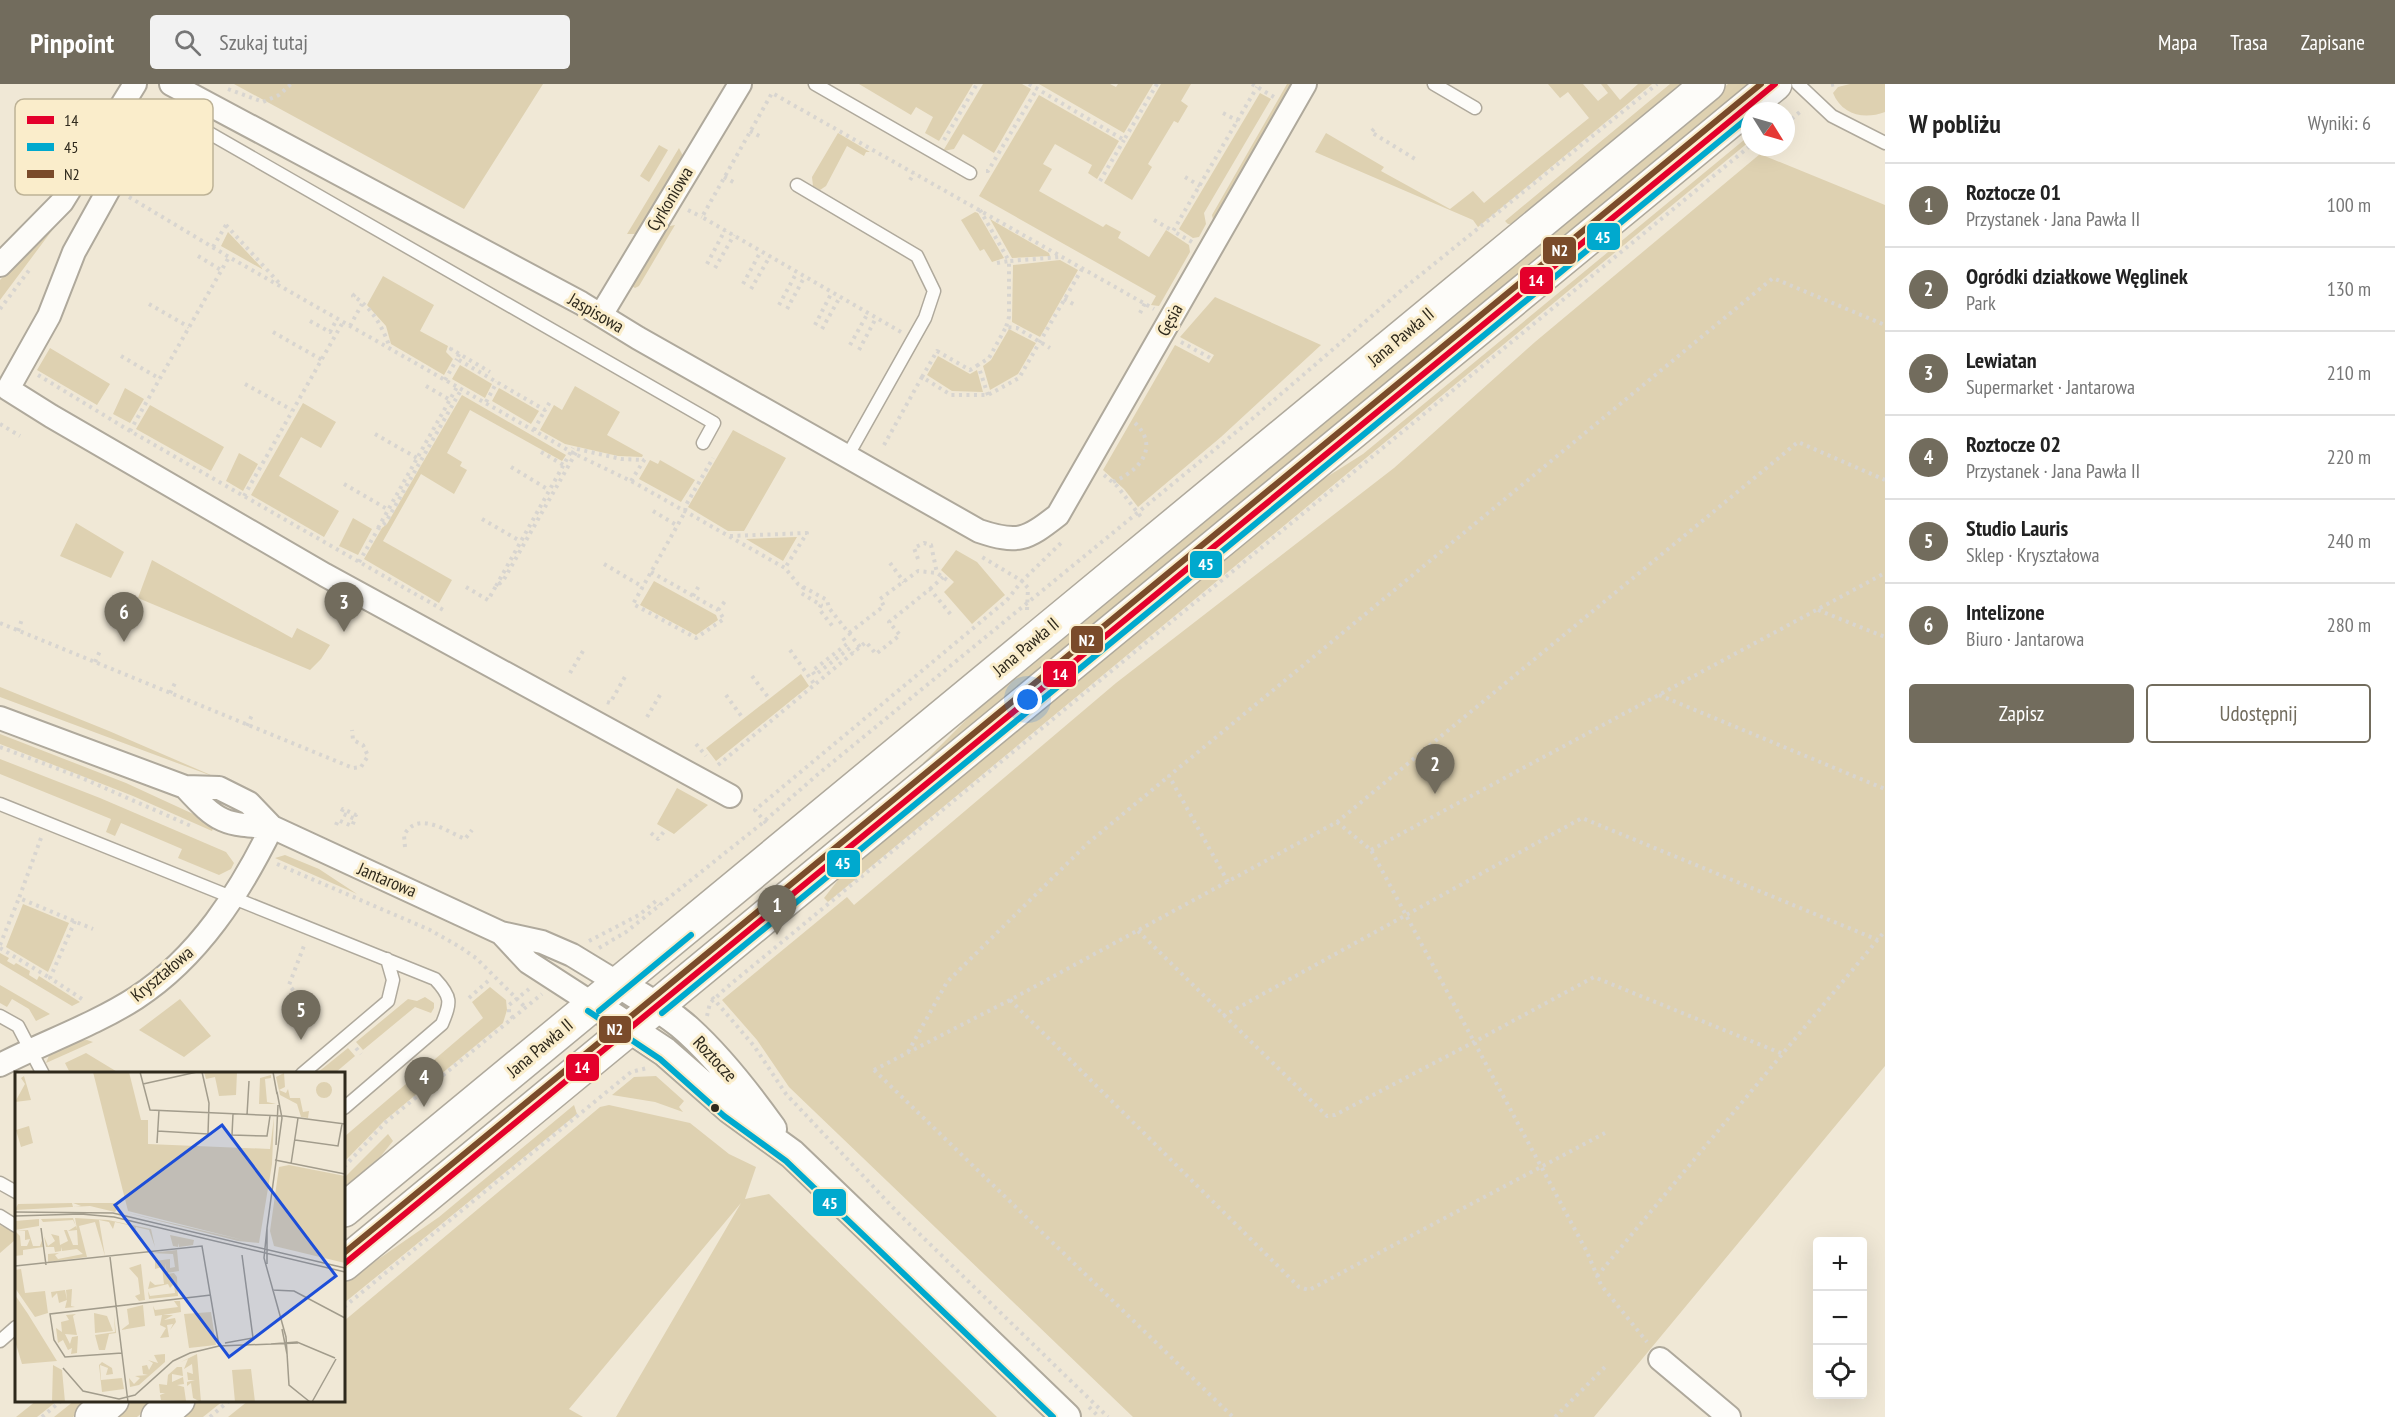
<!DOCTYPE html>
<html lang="pl">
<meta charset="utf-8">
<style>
:root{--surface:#fff;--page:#f2f2f2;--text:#222;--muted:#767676;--line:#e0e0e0;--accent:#726c5d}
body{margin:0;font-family:"PT Sans Narrow",sans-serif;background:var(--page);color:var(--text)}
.controls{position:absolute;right:18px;bottom:18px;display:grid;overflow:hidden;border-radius:6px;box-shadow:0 6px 24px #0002}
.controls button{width:54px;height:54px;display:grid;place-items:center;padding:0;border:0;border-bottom:2px solid var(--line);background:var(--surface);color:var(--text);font:30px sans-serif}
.compass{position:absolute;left:1741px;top:18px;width:54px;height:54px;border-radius:50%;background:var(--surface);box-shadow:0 6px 24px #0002;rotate:127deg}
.you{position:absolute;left:1028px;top:616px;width:21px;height:21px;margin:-15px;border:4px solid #fff;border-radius:50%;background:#1a73e8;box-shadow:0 0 0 9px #1a73e833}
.badge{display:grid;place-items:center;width:39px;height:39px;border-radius:50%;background:var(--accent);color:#fff;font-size:20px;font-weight:700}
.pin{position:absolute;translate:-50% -50px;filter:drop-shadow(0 2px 3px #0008)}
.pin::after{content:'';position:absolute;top:32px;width:21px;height:18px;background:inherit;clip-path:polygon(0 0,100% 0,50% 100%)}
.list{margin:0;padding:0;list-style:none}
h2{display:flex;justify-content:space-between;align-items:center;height:78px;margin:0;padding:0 24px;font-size:26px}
h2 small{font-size:20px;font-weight:400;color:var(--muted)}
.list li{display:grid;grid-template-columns:39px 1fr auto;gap:18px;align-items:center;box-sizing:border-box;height:84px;padding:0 24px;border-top:2px solid var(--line)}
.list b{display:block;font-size:22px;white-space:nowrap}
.list p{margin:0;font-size:20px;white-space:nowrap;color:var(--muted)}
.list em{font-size:20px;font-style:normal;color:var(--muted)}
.actions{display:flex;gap:12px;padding:18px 24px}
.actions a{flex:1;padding:14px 0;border:2px solid var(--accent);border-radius:6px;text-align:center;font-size:21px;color:var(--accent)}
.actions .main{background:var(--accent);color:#fff}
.icon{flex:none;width:33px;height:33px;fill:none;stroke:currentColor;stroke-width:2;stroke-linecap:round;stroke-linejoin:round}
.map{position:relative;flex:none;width:1885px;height:1333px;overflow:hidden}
header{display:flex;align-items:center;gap:36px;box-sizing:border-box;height:84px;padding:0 30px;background:var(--accent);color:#fff}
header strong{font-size:28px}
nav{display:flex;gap:33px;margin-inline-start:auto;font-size:21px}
.search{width:420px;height:54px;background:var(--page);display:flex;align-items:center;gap:15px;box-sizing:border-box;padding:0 21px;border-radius:6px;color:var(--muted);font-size:22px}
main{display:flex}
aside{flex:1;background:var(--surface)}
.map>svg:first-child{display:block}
</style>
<header>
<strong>Pinpoint</strong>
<div class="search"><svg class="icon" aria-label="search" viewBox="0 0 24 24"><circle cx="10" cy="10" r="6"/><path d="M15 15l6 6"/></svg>Szukaj tutaj</div>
<nav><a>Mapa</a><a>Trasa</a><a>Zapisane</a></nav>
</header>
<main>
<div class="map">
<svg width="1885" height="1333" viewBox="0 0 1885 1333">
<rect width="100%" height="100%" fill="#f0e8d6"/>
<path fill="#ded1b1" d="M234 0H543L464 125Z
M859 0H973L939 57 925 49 933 33 916 23 911 31Z
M983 0H1022L1031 5 994 69 963 50 954 65 943 67Z
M1039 0H1110L1116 3 1118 0H1153L1124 49Z
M1161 0H1191L1181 17 1188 22 1178 39 1174 37 1148 80 1152 83 1132 116 1104 99Z
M1287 0H1295L1214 140 1212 131Z
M1548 0H1583L1598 17 1608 9 1601 0H1607L1620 16 1638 0H1652L1478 143 1473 136 1315 68 1326 49 1384 83 1381 87 1450 125 1473 107 1484 119 1589 34 1568 8 1560 14Z
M1670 0H1690L1513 140H1508L1505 137Z
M1728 0H1754L926 682 923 679 996 606Z
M1850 0H1885V28C1864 36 1842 31 1833 9L1838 3Z
M1260 9 1271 15 1204 129 1206 140 1199 153 1193 154 1179 145Z
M1039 11 1119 57 1097 95 1088 89 1092 81 1055 60 1043 80 1052 85 1039 107 1103 143 1106 140 1121 148 1118 154 1149 173 1166 146 1189 161 1190 168 1159 222 1151 221 1156 212 979 112Z
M838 49 870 68H866L864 72 847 62 826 102 820 106 813 102 812 93Z
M1750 51V57L828 818 824 814 849 782 1289 417 1363 370Z
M659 61 668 66 649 98 640 92Z
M679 64 683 72 636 150H627Z
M1760 70 1885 121V982L1594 1333H1133L789 1003 757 956 722 916 847 813 854 821 1116 599 1394 384 1535 258Z
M71 121 0 216V196Z
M975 128 978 129 1004 174 992 178 984 165 980 167 961 136Z
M990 135 1049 169 1050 172 1012 174Z
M675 141 639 202 635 204 630 201 665 143Z
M228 148 262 184V185L221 162Z
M1060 176 1078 186 1040 253 1012 238 1013 181Z
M383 192 434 221 420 247 448 262 446 268 453 275 444 291 391 260 386 242 367 221Z
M1215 213 1321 261 1221 353 1138 423 1124 405 1103 386 1175 261 1209 279 1214 271 1180 253Z
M1009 245 1036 259 1018 290 990 306 983 282 991 276Z
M50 264 110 300 97 321 37 286Z
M938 272 970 290 977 286 983 308 952 307 927 291Z
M460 281 492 300 485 314 452 295Z
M575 302 620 328 607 351 643 371 642 373 618 372 565 360 540 346 554 321 562 326Z
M125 304 144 315 130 339 113 330Z
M499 304 539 327 531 340 492 317Z
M462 311 566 371 562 377 470 326 447 369 462 378 460 382 467 386 454 410 421 390 383 457 452 496 439 519 364 475 382 444 387 440Z
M303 319 336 338 321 364 301 353 279 392 339 427 324 453 251 411Z
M150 321 224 363 211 387 136 345Z
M733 346 786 374 744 447H728L688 423Z
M239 369 258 380 243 407 226 397Z
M650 376 658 380 660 376 695 396 681 418 639 395Z
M353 434 372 445 358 471 339 462Z
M76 439 124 468 111 494 60 472Z
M797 453 783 477 746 455Z
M956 466 977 478 1005 511 972 540 944 508 954 498 941 486Z
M152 476 292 554 297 544 330 561 321 575 310 586 138 514Z
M654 497 716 531 718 536 696 551 640 521Z
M801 590 809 602 716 677 706 664Z
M0 603 109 647 220 695 0 613Z
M0 650 126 699 215 740 212 747 133 712 0 660Z
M0 675 100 714 226 768 234 779 231 785 219 791 178 774 182 765 121 739 115 752 106 748 111 735 0 690Z
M677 704 708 721 674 750 657 740Z
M285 771 319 785 357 810 275 774Z
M23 820 69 839 48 888 6 863Z
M0 869 9 874 7 877 14 881 16 879 30 887 29 891 37 896 39 892 80 918 72 922 0 879Z
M0 901 50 930 36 937 29 925 12 915 7 923 0 919Z
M490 903 506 916 507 926 503 939 384 1037 344 1078V1053L483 934 472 918Z
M425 913 434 919V924L431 929 415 923 363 966 356 958 408 915 417 917Z
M180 915 211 952 184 973 139 946Z
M87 956 93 958 46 979 50 969 70 957Z
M348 964 355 972 335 989H317Z
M86 969 119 989H70L65 979Z
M656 992 684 1017 679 1023 683 1028 655 1018 612 1011 634 993Z
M574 1021 577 1030 344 1219V1199L439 1133Z
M609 1021 690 1039 729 1070 756 1083 745 1115 769 1110 997 1333H616L741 1119 569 1325 583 1333H228L248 1317 344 1316V1237L600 1023Z
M388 1050 393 1057 368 1088 344 1110V1094Z
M0 1141 16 1149V1158L15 1156 0 1169Z
M36 1317H57L37 1333H16Z
M74 1317H93L73 1333H54Z
M133 1317H157L137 1333H113Z
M198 1317H223L203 1333H178Z"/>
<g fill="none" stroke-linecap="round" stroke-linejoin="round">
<g stroke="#afa99c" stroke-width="15">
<path id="service" d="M815 0 970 89
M1434 0 1475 24
M1798 0 1832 32 1885 59
M139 51C154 33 159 28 183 34L714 339 703 359
M797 101 917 172 934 207 925 234 848 371
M0 720 435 895C452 913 451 918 442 940L344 1024
M0 932 18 942 43 990
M302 990 388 917 393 896 387 875
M0 1099 16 1108
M0 1132 16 1142
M0 1257 16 1243"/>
</g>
<g stroke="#afa99c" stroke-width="26">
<path id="minor" d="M171 0 581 219 638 254 979 447C1018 460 1026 456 1058 431L1305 0
M139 51 74 168 49 232 8 305 51 332 325 491 730 712
M0 181 62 118 135 0
M601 231 740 0
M0 634 185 703 219 704 249 719 272 743 501 849 542 858 572 871 618 899
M185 703C218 739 224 741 272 743
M501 849 528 878 593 920
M0 981C45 958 94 941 136 914 199 873 240 808 272 743
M1660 1275 1729 1333"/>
</g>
<g stroke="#afa99c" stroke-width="32">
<path id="tertiary" d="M618 899C642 914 667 927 688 946 720 975 747 1010 772 1045
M593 920 665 968 730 1025 792 1070 1066 1333"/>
</g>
<g stroke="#afa99c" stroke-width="36">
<path id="primary" d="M344 1126 1708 0
M344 1180 1775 0
M92 1333 112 1316
M158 1333 178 1316"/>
</g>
<path stroke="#d8d5d0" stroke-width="4" stroke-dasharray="3 4.5" stroke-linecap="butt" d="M1029 0 1124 56 1157 0
M1252 0 1274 13
M1831 1 1835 0
M228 5 263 18 279 11 291 0
M1223 29 1238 37
M1786 40 1802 26
M1374 45 1371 48 1415 75
M750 47 761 53
M944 56 977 0
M986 87H988L1037 5
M724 93 735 99
M1185 93 1200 102
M910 96 914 89
M1100 97 1124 56
M129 113 229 173 575 370 635 399 785 484 798 500 827 516 829 524 860 563
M688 126 702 133
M980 126 1009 177 1060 173
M1154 136 1173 147
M226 141 280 200
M1192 158 1173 147 1257 3
M213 163 226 141 224 138
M198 172 221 186
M997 179 1009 177V233L1006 243
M707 180 725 146
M715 184 734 151
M743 200 761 167
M751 205 770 172
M355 210 353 212C372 223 383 244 390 264
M1064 215 1075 221
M149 220 189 243
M779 221 797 188
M0 225 30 185
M787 225 805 192
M1140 229 1145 219
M310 237 330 248 337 235
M815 241 832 208
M350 242 362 220
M822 245 840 213
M273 248 322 276
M901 248 702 133 772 9 1154 225
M1181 258 1212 275
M850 261 868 229
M452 264 451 265 490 288
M859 266 876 234
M459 270 457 275 545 326 550 318
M121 272 160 295
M38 291 130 347 445 527
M922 293 937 267 970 286 978 281
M445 296 457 275
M245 300 292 326
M426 302 450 316
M988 311 978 281 989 274 1006 243 1017 244 1050 264
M486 318 497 298
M0 340 20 352
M534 346 545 326
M130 347 229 173
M375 350 417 374
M884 361 922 293 951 311H988L1019 294 1082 185
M577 365 621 375 644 376
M541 368 565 382
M511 383 549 406
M1104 391 1117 402 1141 433 1143 431
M631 397 646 373
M1113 398C1139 387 1161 363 1134 338
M344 400 387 425
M244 412 343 238
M653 427 678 442
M482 435 520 457
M378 444 457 303
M730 452 807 449 785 484
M918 475 914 464 924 459 931 461 937 489
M359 478 378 445 386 438 461 306
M890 479 904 498
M604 480 643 503
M651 488 718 526 724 535 696 554 633 520 685 428 686 421 713 374
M496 502 573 364
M466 503 488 516 496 502 503 497 578 365
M804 503 801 509 821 521 819 525 834 544
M930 505 943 493
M693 512 700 500
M718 526 726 516
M1027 526 1028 504 1022 497 1062 458
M1818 526 1885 553
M0 539 353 684 361 683 368 672 363 661 353 656 352 646
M18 547 22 535
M849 549 884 522 880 515 918 487 937 489 950 498
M843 554 847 560 812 587 815 591 850 564 853 569
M790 566 815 601
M95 578 100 567
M570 589 583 567
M752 592 768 613
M170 609 175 599
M726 611 742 633
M1659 611 1885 705
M607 618 610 619 626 591
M647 633 660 611
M247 642 252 631
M696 660 706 672
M0 663 82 694 191 742
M718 681 866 558 876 570 900 551 889 538 930 505 952 532
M1337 738 1371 766 1587 1168 1601 1201 1647 1258
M766 739 755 726 1007 516 1022 497 982 473
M336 741 338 736 352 742 355 735 341 729 343 725 356 731 357 728
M651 749 658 755 666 745
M41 754 19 814 93 845
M405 763 404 751C418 726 446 747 465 755L472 746
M1371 766 1885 489
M277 780 430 846 460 863 476 874 525 923
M1228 798 1169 692 1773 194 1885 241
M75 837 50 894 85 917
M1138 847 1327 1032 1335 1031 1474 958 1594 893 1783 970
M589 857 639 831 656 817 659 821
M0 861 19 814
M0 864 50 894
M599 864 626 848 760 741 817 691 1252 335 1403 205 1657 0
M298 912 289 901 305 859
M712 913 754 962 786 1010 900 1131 1108 1333
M469 914 488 897
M1010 916 1299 1203 1309 1206 1605 1049
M707 932 710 919 726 904 1750 62
M1223 932 1582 734 1878 856
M513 934 509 930V921L529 905
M356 964 361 970
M908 968 947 898 1088 759 1169 692
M874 986 1010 916 1337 738 1798 358 1885 396
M874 986 1233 1333
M344 1083 386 1038 542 910
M1597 1192 1885 847
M344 1223 631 988 647 984
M1089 1323 1099 1333
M42 1333 62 1316
M210 1333 230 1316
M1555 1333 1608 1280"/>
<use href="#service" stroke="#fdfcf9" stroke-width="12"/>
<use href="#minor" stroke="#fdfcf9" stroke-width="22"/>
<use href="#tertiary" stroke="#fdfcf9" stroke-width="28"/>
<use href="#primary" stroke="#fdfcf9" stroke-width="33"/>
<g stroke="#faedcb" stroke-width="10">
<path id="bus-1" d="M344 1180 1775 0"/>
</g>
<g stroke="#faedcb" stroke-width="10">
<path id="bus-2" d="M588 927 660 975 724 1032 786 1077 1053 1333
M599 927 691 851
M662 929 1750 32"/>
</g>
<g stroke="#faedcb" stroke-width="10">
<path id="bus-3" d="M344 1169 1761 0"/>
</g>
<use href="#bus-1" stroke="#e4002b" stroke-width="6"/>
<use href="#bus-2" stroke="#00a9ce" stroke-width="6"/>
<use href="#bus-3" stroke="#7a4b2a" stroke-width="6"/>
</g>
<circle fill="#2e291c" stroke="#faedcb" stroke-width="2" cx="715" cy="1024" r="5"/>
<g text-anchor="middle" stroke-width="6" stroke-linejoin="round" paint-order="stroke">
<g font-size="18" fill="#2e291c" stroke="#faedcb">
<text transform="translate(670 115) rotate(-59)" y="6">Cyrkoniowa</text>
<text transform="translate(596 229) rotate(30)" y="6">Jaspisowa</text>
<text transform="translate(1170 236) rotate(-61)" y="6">Gęsia</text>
<text transform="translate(1401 253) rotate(-40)" y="6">Jana Pawła II</text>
<text transform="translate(1026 563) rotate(-40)" y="6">Jana Pawła II</text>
<text transform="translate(387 796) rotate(23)" y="6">Jantarowa</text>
<text transform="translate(162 890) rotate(-40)" y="6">Kryształowa</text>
<text transform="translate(540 964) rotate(-40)" y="6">Jana Pawła II</text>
<text transform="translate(715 975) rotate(47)" y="6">Roztocze</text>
</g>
</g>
<g transform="translate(15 988)">
<rect width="330" height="330" fill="#f0e8d6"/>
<path d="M15 0 9 4 16 28 0 30 10 12 6 6ZM78 0H114L126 48H133V72L255 77 259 45 257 92 244 171 223 169 109 140 228 168 113 139ZM189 0H222L221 23 204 24 200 5 191 7ZM269 1 270 15 264 18 271 21 273 17 275 26H285L288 40 294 39 293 46 286 45 282 32 265 23 261 5ZM256 3V6L250 7 252 30 261 32H244L245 6ZM301 18a8 8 0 1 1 16 0a8 8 0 1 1-16 0ZM14 54 18 71 6 75 1 58ZM274 93 330 104V191L259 174 255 159 264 95ZM57 131 58 135 66 134 58 131H100L104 135 100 140 75 134 0 138 3 132ZM58 146 62 157 60 146 93 148 136 157 140 175 134 158 121 155 120 162 117 154 100 150 98 157 94 150 84 148 90 184 80 150 64 154 72 185 33 190V182L44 181 40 183 43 187 68 182 62 177 47 179 46 175V179L40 180 39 175H31L29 164 33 174 40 169 36 162 44 164 45 173 53 169 49 158H40H52L58 173H63L62 158 53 159 61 154 58 148 28 150 26 147ZM24 147V154L0 158V149ZM13 158 18 174H25L27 168 28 175 8 178V183L0 184V159L5 164 6 174H12L15 167 10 168V159H2ZM155 163 179 168 178 173 164 175 163 171V175L158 174ZM162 178 164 199 152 201 150 191 151 202 159 201 162 205 163 224 134 227 133 219 135 224 160 221 159 212 155 216 153 212 133 217 135 209 140 213 149 212 147 195 140 197V189L155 187V196L160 195 158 182 135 181ZM126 192 130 228 124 229 120 224 125 222 123 206 114 196ZM6 197 10 221 30 219 33 241 20 245 0 216V198ZM57 217 56 234 60 235 50 236 52 228 44 231 42 221 37 226 36 220 50 218 52 228 51 218ZM0 223 13 242 42 289 7 292 0 269ZM159 229H165L166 240 148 243H158L149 248 160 246 161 250 155 258 158 252 152 253 154 265 145 266 151 256 145 253 147 243 140 244 138 234 140 238 163 235ZM128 233 130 254 106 258 114 252 112 237ZM196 240 201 273 174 276 169 242ZM79 241 92 244 98 259 80 261ZM61 242 58 244 62 263 50 262 55 272 57 265 63 264 62 281 56 282 57 276 53 278 48 268 43 271 41 256 47 260 46 250 54 248 51 243ZM99 243 101 261 94 262 90 278H84L80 263 100 260ZM150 282V290L124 313 115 315 114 306 119 312 125 306 120 304 133 303 128 302 127 294 132 293 134 298 138 291 133 288 143 291 139 283ZM182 282 186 330 178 326 176 311 172 314V310L180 308H173L172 300 178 302 177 292 169 297 173 287 166 290ZM87 290 97 296 98 302 91 303 93 296 85 293 86 308 107 306 109 317 87 320 84 293ZM38 293 47 298 50 330H37ZM162 295H167L168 304 157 302V310L168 305 169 312 162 313 169 315 171 329 146 328 145 323 150 321H145L144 312 152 313 153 303ZM236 297 240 330H220L217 298Z" fill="#ded1b1"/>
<path fill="none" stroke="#a29c8c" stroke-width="1.5" d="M125 0 135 38 269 44 330 52M258 0 262 22M128 12 182 0M218 42 217 63 252 64 255 44M232 43 234 9M142 59 193 62 194 31 187 0M280 68 323 74 327 52M142 71 144 38M261 73 263 33M260 88 330 102M276 92 283 46M0 140 98 141 330 196M0 144 66 142 99 145 330 200M26 156 31 193M252 156 249 186 271 265 274 313 295 330M95 185 113 330M252 192V156L267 46 262 20M0 194 187 174 204 274M257 218 279 219 330 246M267 257 272 282M210 271 238 266 227 183M256 272 282 270 320 286M107 281 50 285 39 268 35 242 196 223M48 296 68 319 104 327 120 323 158 289 175 281 204 274 283 271M297 330 321 287"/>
<path fill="#1d4ed8" fill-opacity="0.15" stroke="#1d4ed8" stroke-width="3" d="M207 53 321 204 214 285 100 133Z"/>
<rect width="330" height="330" fill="none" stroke="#2e291c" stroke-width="3"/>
</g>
<rect x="15" y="15" width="198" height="96" rx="9" fill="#faedcb" stroke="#bdb296" stroke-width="1.5"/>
<rect x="27" y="32" width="27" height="8" fill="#e4002b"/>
<rect x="27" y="59" width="27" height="8" fill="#00a9ce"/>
<rect x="27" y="86" width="27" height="8" fill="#7a4b2a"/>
<g font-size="16" fill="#2e291c">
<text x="64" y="42">14</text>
<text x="64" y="69">45</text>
<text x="64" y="96">N2</text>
</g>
<g stroke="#faedcb" stroke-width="2">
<rect x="1586" y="138" width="35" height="29" rx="6" fill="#00a9ce"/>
<rect x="1542" y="152" width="35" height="29" rx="6" fill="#7a4b2a"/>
<rect x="1519" y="182" width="35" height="29" rx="6" fill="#e4002b"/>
<rect x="1189" y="466" width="34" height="29" rx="6" fill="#00a9ce"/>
<rect x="1070" y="541" width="34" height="29" rx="6" fill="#7a4b2a"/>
<rect x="1042" y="576" width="35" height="28" rx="6" fill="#e4002b"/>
<rect x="826" y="765" width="35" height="29" rx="6" fill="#00a9ce"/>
<rect x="598" y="931" width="34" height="29" rx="6" fill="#7a4b2a"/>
<rect x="565" y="969" width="35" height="29" rx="6" fill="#e4002b"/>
<rect x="812" y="1104" width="35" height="29" rx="6" fill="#00a9ce"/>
</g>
<g font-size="16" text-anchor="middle" font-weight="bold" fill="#fff">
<text x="1603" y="159">45</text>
<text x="1560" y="172">N2</text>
<text x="1536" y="202">14</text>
<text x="1206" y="486">45</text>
<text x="1087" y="562">N2</text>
<text x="1060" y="596">14</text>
<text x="843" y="785">45</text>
<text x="615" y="951">N2</text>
<text x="582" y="989">14</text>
<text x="830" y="1125">45</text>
</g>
</svg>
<div class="controls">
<button>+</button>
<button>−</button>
<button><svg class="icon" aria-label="locate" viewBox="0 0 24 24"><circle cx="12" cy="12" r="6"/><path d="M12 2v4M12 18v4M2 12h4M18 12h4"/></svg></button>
</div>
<svg class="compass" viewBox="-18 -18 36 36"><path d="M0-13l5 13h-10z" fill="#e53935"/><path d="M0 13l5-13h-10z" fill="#767676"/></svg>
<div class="you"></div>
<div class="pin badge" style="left:777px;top:851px">1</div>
<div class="pin badge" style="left:1435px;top:710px">2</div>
<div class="pin badge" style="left:344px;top:548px">3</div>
<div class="pin badge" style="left:424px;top:1023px">4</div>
<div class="pin badge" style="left:301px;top:956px">5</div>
<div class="pin badge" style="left:124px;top:558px">6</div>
</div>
<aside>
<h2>W pobliżu<small>Wyniki: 6</small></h2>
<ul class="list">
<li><span class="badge">1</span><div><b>Roztocze 01</b><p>Przystanek · Jana Pawła II</p></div><em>100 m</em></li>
<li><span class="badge">2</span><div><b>Ogródki działkowe Węglinek</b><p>Park</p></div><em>130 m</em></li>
<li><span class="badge">3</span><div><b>Lewiatan</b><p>Supermarket · Jantarowa</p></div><em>210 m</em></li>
<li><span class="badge">4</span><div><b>Roztocze 02</b><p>Przystanek · Jana Pawła II</p></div><em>220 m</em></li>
<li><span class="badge">5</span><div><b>Studio Lauris</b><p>Sklep · Kryształowa</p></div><em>240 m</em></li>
<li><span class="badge">6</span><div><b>Intelizone</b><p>Biuro · Jantarowa</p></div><em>280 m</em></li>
</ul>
<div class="actions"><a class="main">Zapisz</a><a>Udostępnij</a></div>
</aside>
</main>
